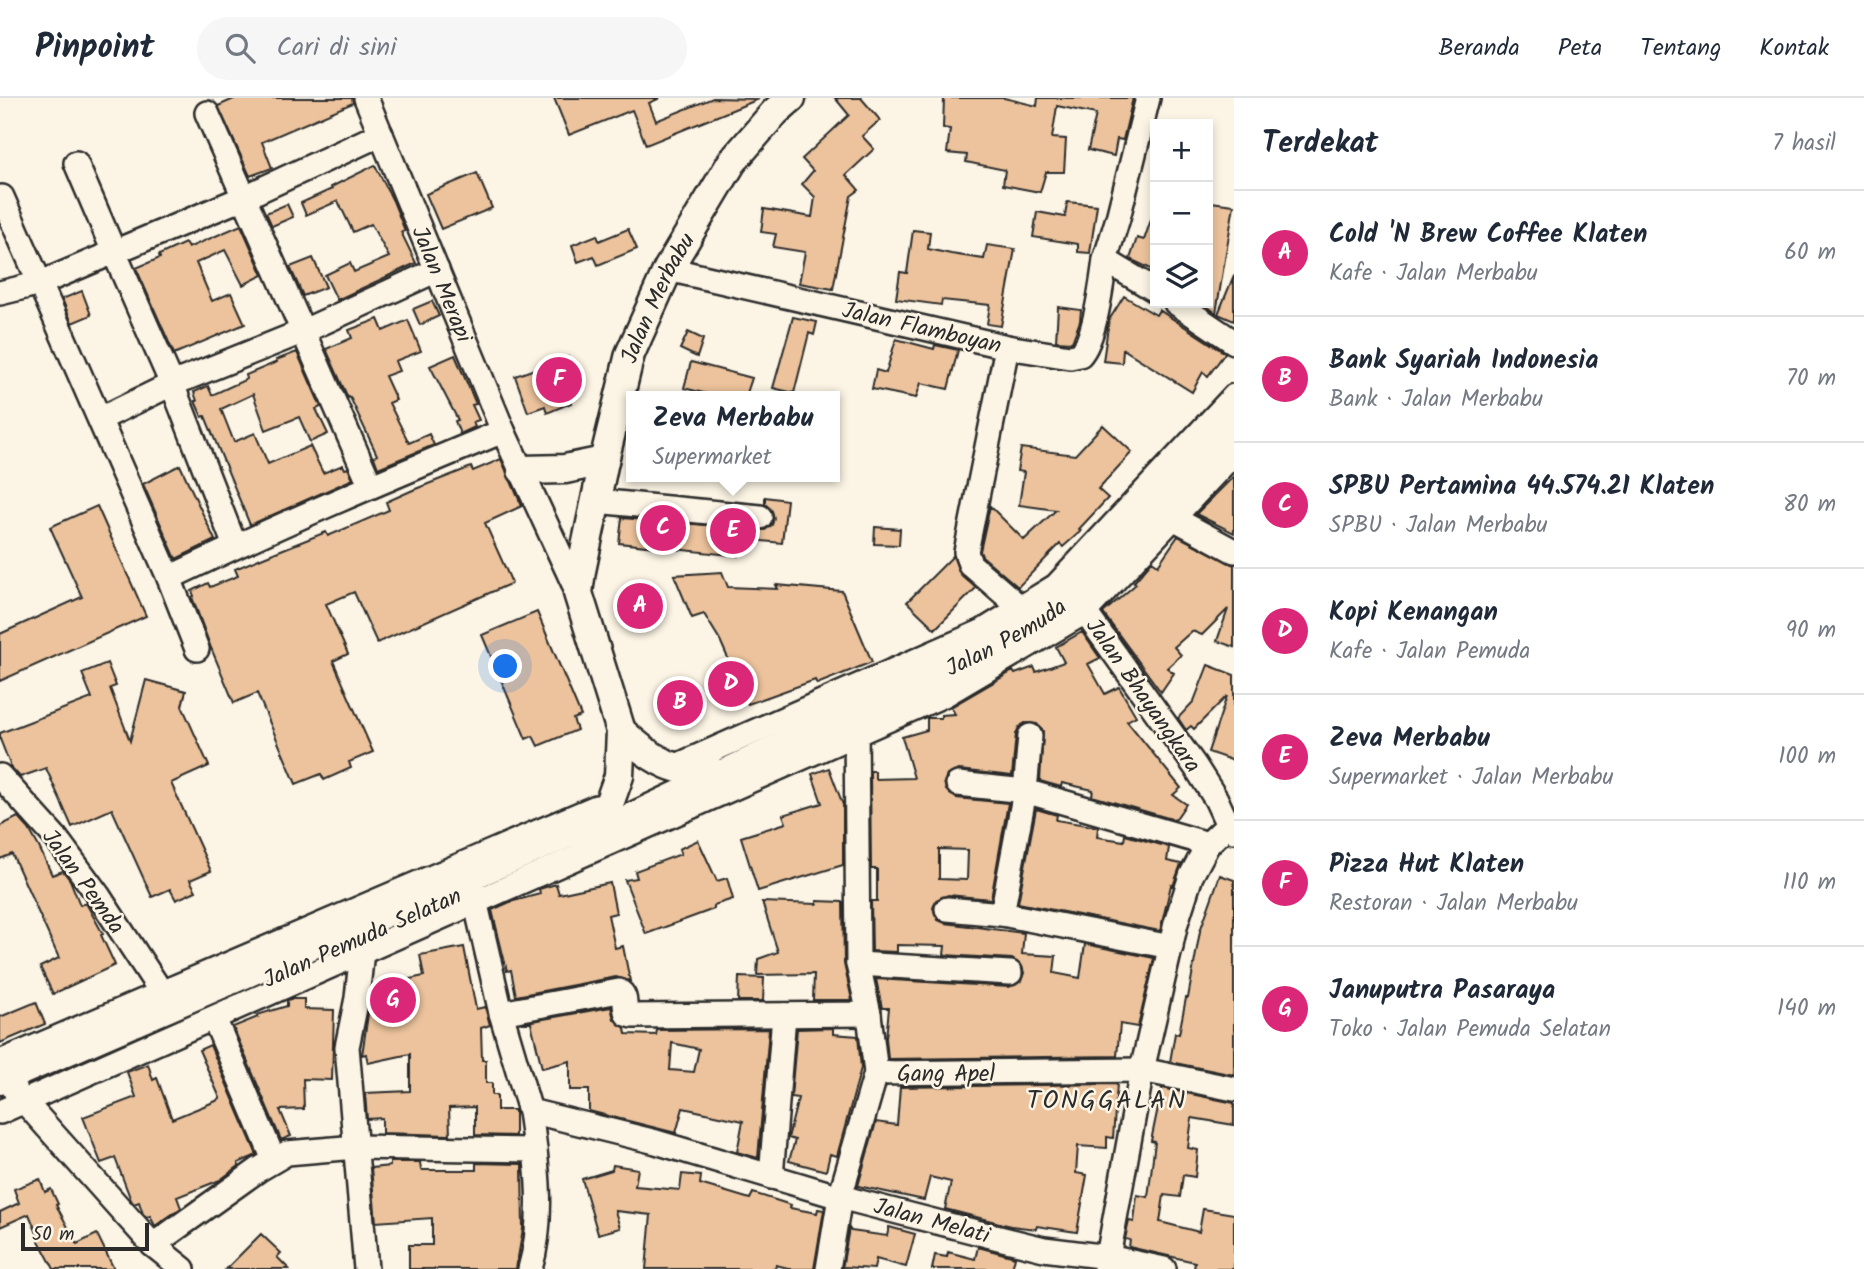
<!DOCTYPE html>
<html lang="id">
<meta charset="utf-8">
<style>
:root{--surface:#fff;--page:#f6f6f7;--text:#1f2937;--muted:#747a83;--line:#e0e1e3;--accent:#db2777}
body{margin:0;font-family:Kalam,sans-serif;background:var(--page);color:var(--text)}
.controls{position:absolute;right:21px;top:21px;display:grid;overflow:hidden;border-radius:0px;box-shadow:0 4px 10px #0003}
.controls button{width:63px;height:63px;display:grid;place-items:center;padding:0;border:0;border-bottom:2px solid var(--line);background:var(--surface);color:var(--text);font:35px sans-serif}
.scale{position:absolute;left:21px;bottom:18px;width:128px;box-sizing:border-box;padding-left:7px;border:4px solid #2b2b2b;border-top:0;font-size:19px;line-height:24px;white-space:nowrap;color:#2b2b2b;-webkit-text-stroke:5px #fcf5e5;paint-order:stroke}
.you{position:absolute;left:506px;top:569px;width:24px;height:24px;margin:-18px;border:5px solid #fff;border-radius:50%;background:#1a73e8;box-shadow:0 0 0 10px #1a73e833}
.badge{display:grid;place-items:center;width:46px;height:46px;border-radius:50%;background:var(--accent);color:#fff;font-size:23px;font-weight:700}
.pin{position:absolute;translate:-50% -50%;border:4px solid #fff;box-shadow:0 2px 7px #0006}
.popup{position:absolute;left:626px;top:293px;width:214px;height:91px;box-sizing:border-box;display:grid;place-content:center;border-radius:0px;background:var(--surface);filter:drop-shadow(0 2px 5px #0005);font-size:23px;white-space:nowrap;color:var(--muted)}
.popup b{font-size:26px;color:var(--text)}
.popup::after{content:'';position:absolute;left:50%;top:100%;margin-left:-14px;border:14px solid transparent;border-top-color:var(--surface)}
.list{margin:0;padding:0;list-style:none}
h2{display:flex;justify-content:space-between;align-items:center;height:91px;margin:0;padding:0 28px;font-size:30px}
h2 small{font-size:23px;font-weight:400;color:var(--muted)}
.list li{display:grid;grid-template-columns:46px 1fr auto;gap:21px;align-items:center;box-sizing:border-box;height:126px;padding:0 28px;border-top:2px solid var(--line)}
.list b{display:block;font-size:26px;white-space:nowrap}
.list p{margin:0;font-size:23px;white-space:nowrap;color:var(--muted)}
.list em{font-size:23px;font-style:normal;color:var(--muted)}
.icon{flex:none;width:38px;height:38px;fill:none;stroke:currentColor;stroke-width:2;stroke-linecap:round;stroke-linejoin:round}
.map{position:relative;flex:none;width:1234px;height:1171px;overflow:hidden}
header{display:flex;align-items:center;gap:42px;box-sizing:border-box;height:98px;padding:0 35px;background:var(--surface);border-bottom:2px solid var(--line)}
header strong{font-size:33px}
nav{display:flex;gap:38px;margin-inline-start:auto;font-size:24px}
.search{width:490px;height:63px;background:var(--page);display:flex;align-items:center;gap:18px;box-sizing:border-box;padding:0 24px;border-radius:38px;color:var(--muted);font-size:26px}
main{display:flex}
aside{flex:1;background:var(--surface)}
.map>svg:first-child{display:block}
</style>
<header>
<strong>Pinpoint</strong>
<div class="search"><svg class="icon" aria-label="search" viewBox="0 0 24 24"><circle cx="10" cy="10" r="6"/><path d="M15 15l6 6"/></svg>Cari di sini</div>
<nav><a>Beranda</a><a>Peta</a><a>Tentang</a><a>Kontak</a></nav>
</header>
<main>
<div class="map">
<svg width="1234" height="1171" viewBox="0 0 1234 1171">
<rect width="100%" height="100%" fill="#fcf5e5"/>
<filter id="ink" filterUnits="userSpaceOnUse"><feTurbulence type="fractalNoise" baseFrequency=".0143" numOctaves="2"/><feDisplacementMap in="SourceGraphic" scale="14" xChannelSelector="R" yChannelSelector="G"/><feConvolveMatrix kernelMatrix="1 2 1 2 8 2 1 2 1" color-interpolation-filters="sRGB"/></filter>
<g filter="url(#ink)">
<path fill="#ecc39c" stroke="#2b2b2b" stroke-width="2" fill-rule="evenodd" d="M236 0H352L353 5 262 44 272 70 250 78 218 8Z
M554 0H660L649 5 656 23 713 0 759 1 646 47 632 12 569 37Z
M835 0H861L880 22 862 38 874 51 846 77 859 92 851 98 833 191 799 185 805 154 773 149 776 136 761 134 764 111 812 119 815 99 802 86 813 73 802 61 849 17Z
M944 0H1004L1037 8 1038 0H1133L1123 42 1117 41 1114 58 1088 52 1096 16 1057 8 1052 40 1066 41 1064 74H1046L1040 94 1003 87 1005 72 966 64 967 57 947 55 950 31 943 30Z
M375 67 393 103 405 133 401 134 416 165 337 202 325 177 350 165 354 174 389 159 371 126 353 134 338 103 306 117 301 105 332 91 331 89Z
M477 75 492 110 441 131 426 96Z
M1067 104 1097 107 1090 155 1078 154V146L1033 139 1037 114 1065 119Z
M1211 104 1234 107 1216 215 1208 209V138Z
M287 106 293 119 272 128 266 115Z
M1153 116H1155V164L1153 172 1130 161 1137 140 1144 142Z
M241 127 263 177 243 187 225 152 196 165 212 203 231 195 245 226 174 256 136 170 160 160 159 157 185 145 188 150Z
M628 131 637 151 598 167 594 158 578 164 572 147 597 137 599 143Z
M913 132 930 134 928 151 951 156 984 161 987 147 1015 151 1001 228 987 226 990 207 942 202 941 207 896 201 900 174 907 175Z
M313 160 326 189 303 198 290 169Z
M1234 177V223L1218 216Z
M82 193 91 217 72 225 62 201Z
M1124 198 1156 217 1159 212 1225 255 1208 278 1203 274 1192 294 1123 251 1122 265 1103 263 1109 222Z
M432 203 439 218 420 227 413 211Z
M1058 209 1081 212 1080 223 1072 244 1056 243Z
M793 219 817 224 814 237 809 235 794 295 773 290Z
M378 221 383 233 408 222 421 253 395 263 399 273 385 278 396 302 389 305 409 345 429 336 434 347 378 370 374 359 377 357 350 299 348 300 326 251 352 240 349 232Z
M688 234 703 241 697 259 680 251Z
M896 241 934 251 935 247 958 252 948 291 921 285 916 300 872 291 876 272 886 275Z
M297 254 321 309 316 311 328 336 310 344 299 319 266 332 253 296 221 311 234 344 255 335 268 366 310 348 323 375 343 367 345 371 348 370 353 381 250 427 205 318 202 319 195 303H197L194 294 208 288 212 297 247 281 246 277 277 264 276 262Z
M455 257 476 306 472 307 479 322 473 324 475 329 460 336 455 323 458 322 430 268Z
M568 259 581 295 569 299 571 305 547 315 545 308 528 314 515 278Z
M691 264 752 280 746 298H715L684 290Z
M1103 327 1132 354 1098 391 1108 400 1079 431 1081 433 1063 449 1060 446 1018 489 982 458 980 453 990 408 1024 442 1056 412 1019 407 1024 374 1017 373 1021 350 1075 357Z
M501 361 522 408 485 425 512 485 377 545 354 494 326 506 348 556 333 563 373 654 349 664 351 670 324 682 321 676 296 686 257 595 234 605 211 550 192 499 194 498 192 493 208 485 210 489 238 478 235 471 266 458 326 434 328 438 389 412 386 404 413 392 471 369 473 373Z
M180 367 215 442 176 461 143 386Z
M1234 378V435L1196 416Z
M765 399 787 402 782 445 742 441 739 458 619 445 622 420 765 432 772 427 774 420 772 413 765 406Z
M97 408 146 518 0 583V536L82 499 50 429Z
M875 429 900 431 899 447 874 446Z
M1178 438 1234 467V549L1217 543 1228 511 1202 537 1192 533 1174 549 1181 557 1167 570 1174 575 1161 594 1103 515 1136 486 1134 484 1152 463 1158 467Z
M953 458 960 476 976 490 935 531 907 504Z
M722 474 728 489 778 491 776 487 842 493 872 564 817 586 815 582 748 606 720 542 704 516 692 520 674 477Z
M537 514 581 618 573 621 577 632 538 648 533 638 526 641 482 537Z
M1082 534 1100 560 1088 566 1105 596 1119 589 1136 618 1127 623 1181 690 1173 697 1186 706 1175 722 1092 698 1093 692 1062 685 1061 689 1040 683 1043 633 1037 626 1025 625 1019 629 1016 636 1012 678 959 672 947 677 944 684 946 692 956 700 1008 705 991 801 948 797 936 802 933 810 938 822 945 825 1024 835 1022 856 1056 858 1054 875 1080 880 1085 846 1154 860 1138 929 1120 926 1117 958 888 961 886 940 889 910H882L876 881 1009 889 1021 883 1024 875 1022 868 1012 861 944 857 945 848 897 847V854L872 853 871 803H877V771H871L870 673H875V681L914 680 902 639 927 632V620H941V617L955 616 951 609 1013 573 1015 576 1034 569 1036 574 1064 564 1056 549ZM939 751 968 752 967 782 939 781Z
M107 565 116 588 110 590 130 643 146 582 186 593 182 608 209 668 171 685 211 773 190 782 196 793 176 802 170 791 152 799 112 711 72 729 46 670 20 679 11 669 0 641V635L92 600 82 575Z
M1208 567 1234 577V663L1208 654 1227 598 1194 631 1191 628 1186 632 1178 620 1194 603Z
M829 670 843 707V767L758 793 741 739 786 725 783 717 822 705 812 676Z
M1036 711 1057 717 1056 722 1098 729 1097 739 1124 743 1125 737 1169 749 1167 763 1181 766 1173 788 1171 787 1160 833 1018 805Z
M18 719 29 731 39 749 52 777 63 773 70 782 80 807 86 805 103 836 101 837 115 867 53 896 40 869 59 860 12 756 0 761V728Z
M698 742 717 783 727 780 733 801 714 807V811L646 836 625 782 637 780 635 773 681 756 679 751Z
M1220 777 1234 782V977L1170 964 1175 935 1179 936 1186 900H1188L1200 833Z
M610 785 616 815 608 817 615 850 623 848 630 883 616 879 516 898 511 872 507 873 492 812 510 804 540 796 539 791 556 786 559 796Z
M817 803 843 804 844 866 852 902H813L814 876 757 877 758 861 778 854 762 804 817 806Z
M464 849 476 911 485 909 490 927 481 930 482 962H486V985H492V997H497V1012H515V1038L475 1037V1009L449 1010 450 1037 382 1035V1020L367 1021 365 995 410 993V956L368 965 366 956 362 957 372 889 424 878 420 857Z
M739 879 764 880 763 903H738Z
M290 901H304V911L334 912 332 982 303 981 304 1011 280 1012 291 1038 281 1042 233 929 258 919 257 917 287 908V903Z
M36 904 45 926 0 945V919Z
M611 909 614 921 625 930 626 936 656 937 657 932 769 931 758 1060 737 1054 743 1023 683 1010 676 1035 589 1013V992H570V963L542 970 531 925H521ZM672 945 699 951 694 974 670 972Z
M833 930V936L858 938 861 970 837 1058 830 1056 826 1073 789 1063 795 1042 788 1040 798 1000 791 999 797 931Z
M210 947 257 1057 238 1065 239 1068 220 1082 177 1099 181 1110 155 1128 150 1118 147 1119 143 1116 139 1104 134 1106 131 1102 115 1060 101 1065 83 1019 136 999 127 974 148 966 153 982 157 980 172 1021 216 1003 220 1000 199 952Z
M1117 986 1113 1040 1107 1039V1050L1078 1048 1076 1075 1087 1077 1077 1134 1037 1128 1036 1131 1011 1128 945 1111 951 1084 930 1079 924 1102 858 1088 876 1024 897 1027 900 989Z
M1162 990 1234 1005V1027L1192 1020 1188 1050 1198 1052 1195 1079 1183 1077 1180 1099 1164 1097 1160 1124 1199 1134 1203 1111 1234 1116V1171H1194L1195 1164 1129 1149 1130 1142 1125 1141 1129 1123 1134 1124 1137 1097 1148 1099 1155 1044 1151 1043Z
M390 1064H420L421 1072H476V1065L522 1066 523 1131 516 1171H409V1147H432V1120L376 1124 371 1070 390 1068Z
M613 1067 638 1071 635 1088 680 1092 682 1076 701 1078 700 1086 750 1101 753 1095 791 1107 790 1110 817 1115 818 1111 824 1112 814 1171H792L776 1167 775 1171H646L651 1117 615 1113 620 1130 598 1136 582 1081 612 1072Z
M40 1081 45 1094 51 1091 58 1106 56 1107 77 1146 97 1136 114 1171H54L38 1141 39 1140 29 1116 0 1129V1114L19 1105 14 1091Z
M889 1129 915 1136 906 1169 876 1161 874 1171 845 1169 842 1171 849 1130 851 1133 887 1138Z
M261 1136 281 1155 277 1159 289 1171H226Z
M978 1149 1015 1159 1012 1171H932L935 1157 947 1159 948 1154 975 1161Z"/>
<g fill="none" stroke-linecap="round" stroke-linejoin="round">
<g stroke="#2b2b2b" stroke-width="28">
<g id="minor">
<path id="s1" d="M366 0 503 333 578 495"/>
<path d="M1148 0 1118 120 1105 162 1155 192"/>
<path d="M207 15 371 388"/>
<path d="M76 65 114 154 245 99 381 36"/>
<path d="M2 99 169 480 197 551"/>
<path d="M668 171 1007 249 1070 259 1080 257C1095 242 1102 184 1105 162"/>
<path d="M0 195 41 185 114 154 172 286 235 448"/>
<path d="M1176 205 1234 244"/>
<path d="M1007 249 966 454 970 466 1030 518"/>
<path d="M100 321 172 286 304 233 437 172"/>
<path d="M596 403 760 419"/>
<path d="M1162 414 1234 453"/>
<path d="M169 480C278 427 390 380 503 333"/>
<path d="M1077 503 1195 668 1216 701 1228 727 1234 733"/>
<path d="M674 669 983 533 1056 488 1234 298"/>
<path d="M0 678 56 740 98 797 169 906"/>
<path d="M958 686 1025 693 1208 746"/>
<path d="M472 789 501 915 530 1013 656 1044 840 1099 999 1140 1044 1151 1108 1159 1142 972 1176 825 1191 778 1208 746 1228 727"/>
<path d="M947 811 1002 816 1171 849"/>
<path d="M1002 816 1025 693 1030 638"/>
<path d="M362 853 357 900 347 949 366 1171"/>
<path d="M858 866 1010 875"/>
<path d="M501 915 619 893C628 898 623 908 627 916L633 918 869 916 858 866 856 623"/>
<path d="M214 920 274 1062"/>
<path d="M0 964 596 709"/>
<path d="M876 975 1142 972 1234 991"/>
<path d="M15 993 124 1115 153 1147 183 1171"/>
<path d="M530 1013C537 1063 545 1121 530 1171"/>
<path d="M0 1014 944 597 1085 514 1234 355"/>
<path d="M771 1079 784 917"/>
<path d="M153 1147 258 1072 287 1055 356 1049 535 1052"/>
<path d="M828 1171 840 1099 876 975 869 916"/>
<path d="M1105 1171 1108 1159 1164 1171"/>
</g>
</g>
<g stroke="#2b2b2b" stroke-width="33">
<g id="major">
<path d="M522 372 565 371 604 363"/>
<path d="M621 633C656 666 675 674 722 676"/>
<path id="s2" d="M586 741 987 552 1036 525 1073 498 1234 325"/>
<path id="s3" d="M0 982 588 727 601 717 610 703 619 678 621 633 578 495 581 473 604 363 630 256 668 171 732 64 775 14 791 0"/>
</g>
</g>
<use href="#minor" stroke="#fcf5e5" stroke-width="23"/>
<use href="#major" stroke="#fcf5e5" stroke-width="28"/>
</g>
</g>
<g text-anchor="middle" stroke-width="5" stroke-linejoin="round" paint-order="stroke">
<g font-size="23" fill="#2b2b2b" stroke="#fcf5e5">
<text dy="8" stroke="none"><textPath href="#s1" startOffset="201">Jalan Merapi</textPath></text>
<text dy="8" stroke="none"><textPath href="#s3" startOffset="1197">Jalan Merbabu</textPath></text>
<text transform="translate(922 229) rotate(13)" y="8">Jalan Flamboyan</text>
<text dy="8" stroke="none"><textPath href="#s2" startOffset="466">Jalan Pemuda</textPath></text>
<text transform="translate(1144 597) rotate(55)" y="8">Jalan Bhayangkara</text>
<text transform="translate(84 783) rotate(54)" y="8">Jalan Pemda</text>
<text transform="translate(362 839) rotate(-24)" y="8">Jalan Pemuda Selatan</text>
<text x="946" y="983">Gang Apel</text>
<text transform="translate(932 1122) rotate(15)" y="8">Jalan Melati</text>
</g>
<g font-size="26" letter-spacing="2" fill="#2b2b2b" stroke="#fcf5e5">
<text x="1107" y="1010">TONGGALAN</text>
</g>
</g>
</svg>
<div class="controls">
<button>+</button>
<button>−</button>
<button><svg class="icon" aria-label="layers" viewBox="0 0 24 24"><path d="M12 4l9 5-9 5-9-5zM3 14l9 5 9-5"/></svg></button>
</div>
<div class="scale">50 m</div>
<div class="you"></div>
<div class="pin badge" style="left:640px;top:508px">A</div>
<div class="pin badge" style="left:680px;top:605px">B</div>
<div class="pin badge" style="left:663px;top:430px">C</div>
<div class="pin badge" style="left:731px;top:586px">D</div>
<div class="pin badge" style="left:733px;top:433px">E</div>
<div class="popup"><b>Zeva Merbabu</b>Supermarket</div>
<div class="pin badge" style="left:559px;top:282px">F</div>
<div class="pin badge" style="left:393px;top:902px">G</div>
</div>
<aside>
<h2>Terdekat<small>7 hasil</small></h2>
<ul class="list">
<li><span class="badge">A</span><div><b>Cold 'N Brew Coffee Klaten</b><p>Kafe · Jalan Merbabu</p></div><em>60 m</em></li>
<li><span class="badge">B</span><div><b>Bank Syariah Indonesia</b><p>Bank · Jalan Merbabu</p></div><em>70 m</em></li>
<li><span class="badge">C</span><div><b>SPBU Pertamina 44.574.21 Klaten</b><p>SPBU · Jalan Merbabu</p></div><em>80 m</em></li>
<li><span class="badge">D</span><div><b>Kopi Kenangan</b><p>Kafe · Jalan Pemuda</p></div><em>90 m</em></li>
<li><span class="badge">E</span><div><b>Zeva Merbabu</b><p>Supermarket · Jalan Merbabu</p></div><em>100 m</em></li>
<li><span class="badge">F</span><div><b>Pizza Hut Klaten</b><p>Restoran · Jalan Merbabu</p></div><em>110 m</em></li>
<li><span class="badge">G</span><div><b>Januputra Pasaraya</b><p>Toko · Jalan Pemuda Selatan</p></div><em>140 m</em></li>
</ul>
</aside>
</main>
